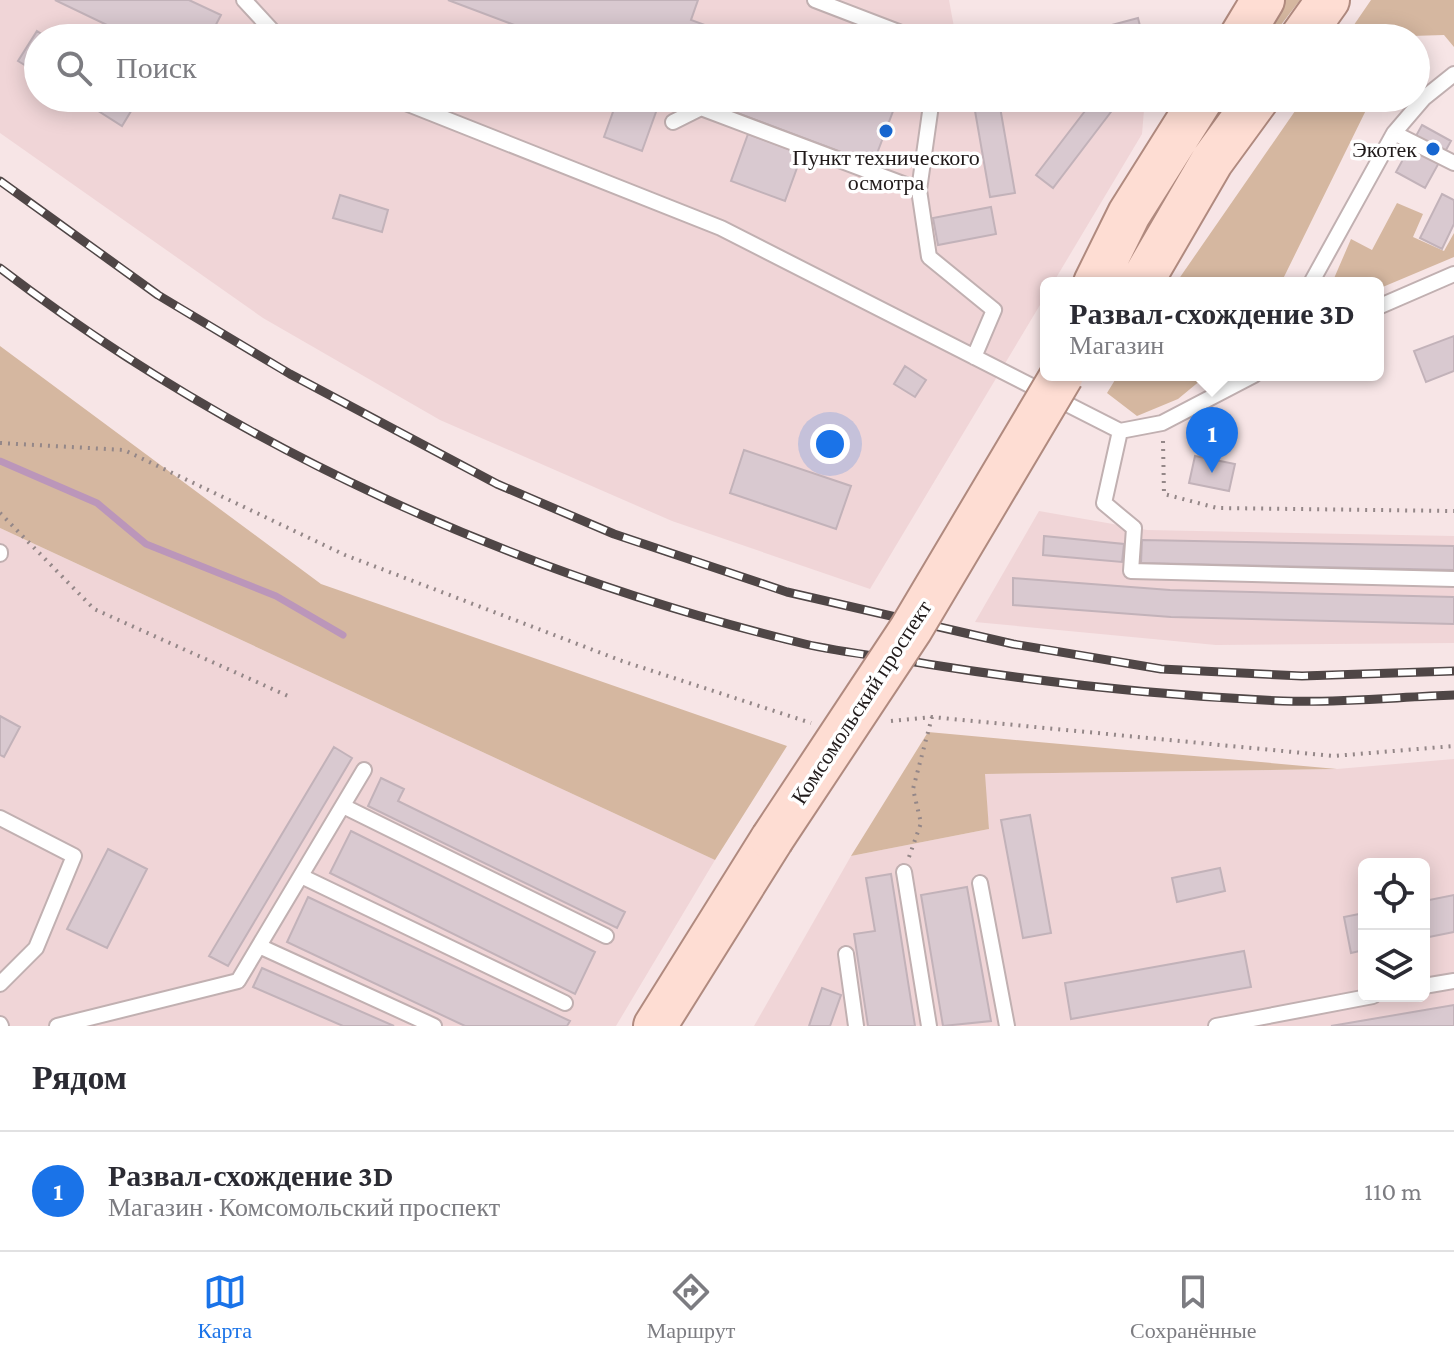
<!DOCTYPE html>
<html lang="ru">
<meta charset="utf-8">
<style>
:root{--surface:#fff;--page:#f2f2f3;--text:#2b2b33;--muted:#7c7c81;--line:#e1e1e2;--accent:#1a73e8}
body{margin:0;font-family:"Crimson Pro",serif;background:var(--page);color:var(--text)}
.controls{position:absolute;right:24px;bottom:24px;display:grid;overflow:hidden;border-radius:12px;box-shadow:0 4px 20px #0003}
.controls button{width:72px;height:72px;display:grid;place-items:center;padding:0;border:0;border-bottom:2px solid var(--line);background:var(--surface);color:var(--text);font:40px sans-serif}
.you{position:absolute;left:830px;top:444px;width:28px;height:28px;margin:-20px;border:6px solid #fff;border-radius:50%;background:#1a73e8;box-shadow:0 0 0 12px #1a73e833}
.badge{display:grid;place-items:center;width:52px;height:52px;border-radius:50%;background:var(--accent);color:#fff;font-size:26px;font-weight:700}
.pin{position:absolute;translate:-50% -66px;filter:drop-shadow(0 2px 4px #0008)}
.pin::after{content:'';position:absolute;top:42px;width:28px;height:24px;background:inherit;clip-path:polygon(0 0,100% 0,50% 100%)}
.popup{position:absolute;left:1040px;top:277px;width:344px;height:104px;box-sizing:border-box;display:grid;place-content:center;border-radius:12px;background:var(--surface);filter:drop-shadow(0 2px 6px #0005);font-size:26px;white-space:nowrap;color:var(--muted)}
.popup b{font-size:30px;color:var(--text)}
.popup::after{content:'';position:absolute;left:50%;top:100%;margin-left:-16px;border:16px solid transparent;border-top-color:var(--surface)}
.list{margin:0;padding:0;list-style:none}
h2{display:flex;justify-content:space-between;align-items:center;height:104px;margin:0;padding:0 32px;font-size:34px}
h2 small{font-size:26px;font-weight:400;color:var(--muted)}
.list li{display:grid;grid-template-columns:52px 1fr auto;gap:24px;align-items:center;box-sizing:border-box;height:120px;padding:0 32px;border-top:2px solid var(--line)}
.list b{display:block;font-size:30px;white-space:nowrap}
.list p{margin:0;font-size:26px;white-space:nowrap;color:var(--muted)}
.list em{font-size:26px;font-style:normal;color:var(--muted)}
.icon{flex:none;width:44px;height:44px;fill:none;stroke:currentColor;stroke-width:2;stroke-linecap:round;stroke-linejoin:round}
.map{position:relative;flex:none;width:1454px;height:1026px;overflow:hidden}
.search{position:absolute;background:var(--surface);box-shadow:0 4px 20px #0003;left:24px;right:24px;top:24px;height:88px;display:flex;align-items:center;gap:20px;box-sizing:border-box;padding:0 28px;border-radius:44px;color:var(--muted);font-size:30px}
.sheet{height:224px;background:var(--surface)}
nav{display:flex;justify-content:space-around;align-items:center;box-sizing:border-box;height:112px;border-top:2px solid var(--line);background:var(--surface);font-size:22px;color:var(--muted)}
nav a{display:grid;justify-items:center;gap:4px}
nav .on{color:var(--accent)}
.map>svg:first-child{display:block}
</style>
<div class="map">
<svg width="1454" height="1026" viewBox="0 0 1454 1026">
<rect width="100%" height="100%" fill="#f7e5e6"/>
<path fill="#f0d5d7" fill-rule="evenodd" d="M0 0H949L956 38H38V98H968L970 106 995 98H1145L1142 134 1053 283H1046V295L870 589 672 521 440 420 263 318 0 133Z
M1039 511 1147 530 1454 536V643L1216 645 975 622Z
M0 528 715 860 616 1026H0Z
M1454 759V1026H754L851 856 989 829 984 774 1337 769ZM1364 864H1424V996H1364Z"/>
<path fill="#d5b7a0" d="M1283 0H1300L1271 38H1260Z
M1371 0H1454V47L1444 35 1345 38Z
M1304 98H1372L1281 283H1176Z
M1397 203 1423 214 1413 237 1444 251 1454 233V257L1378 289V283H1332L1351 239 1372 250Z
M0 346 321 584 787 746 715 860 0 528Z
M1118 375H1207L1178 399 1137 416 1107 393Z
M928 732 1337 769 985 774 989 829 851 856Z"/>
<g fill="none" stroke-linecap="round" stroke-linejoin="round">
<path stroke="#bb96ba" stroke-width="7" d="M0 461 97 503 146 544 276 596 343 635"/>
</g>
<path fill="#d9c9d0" stroke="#c2b2b9" stroke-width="2" d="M55 0H189L221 15 209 38H134Z
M448 0H698L691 20 740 38H549Z
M1138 18 1143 38H1063Z
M37 31 48 38H38V73L18 61Z
M78 98H139L122 126Z
M618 98H661L642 151 604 137Z
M697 98H898L873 164Z
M1095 98H1110L1117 104 1053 188 1036 175Z
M1000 107 1015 193 990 197 975 111Z
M1422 125 1451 141 1425 188 1396 172Z
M748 134 802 154 785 201 731 181Z
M1442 194 1454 200V224L1442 249 1420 238Z
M340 195 388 210 382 232 333 218Z
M991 207 996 234 938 245 933 218Z
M1454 336V371L1426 382 1414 351Z
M905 366 926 380 915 397 894 384Z
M744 450 851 486 836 529 730 493Z
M1195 456 1235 464 1229 491 1189 483Z
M1044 536 1124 544 1122 562 1043 555Z
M1142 540 1454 546V570L1141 563Z
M1013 578 1170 590 1454 597V624L1171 617 1013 605Z
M0 716 20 727 4 757 0 755Z
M334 747 352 758 228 966 209 956Z
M381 778 404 789 398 801 625 912 617 928 368 806Z
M1030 815 1051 933 1023 938 1001 820Z
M351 831 595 952 575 994 330 873Z
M108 849 147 869 107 948 67 929Z
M1220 868 1225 891 1177 902 1172 878Z
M891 874 915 1026H868L854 934 875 931 866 878Z
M967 887 991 1021 943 1026 921 895Z
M1454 895V932L1424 938V901Z
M308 897 570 1021 567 1026H465L287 942Z
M1364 913V950L1351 953 1344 917Z
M1244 951 1251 987 1071 1019 1065 983Z
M262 968 394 1026H343L253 987Z
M822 988 841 995 830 1026H809Z
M1454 1005V1026H1331Z"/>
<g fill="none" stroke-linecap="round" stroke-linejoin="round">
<g stroke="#c1b0b1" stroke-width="18">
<path id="service" d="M244 0 279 38
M815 0 914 38
M393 98 721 228 1120 431 1162 423 1254 375
M673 122 701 108 919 190 929 257 994 310 974 357
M1394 133 1454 163
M919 190 932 98
M1311 283 1394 133 1424 98 1454 74
M1378 307 1454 274
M1120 431 1104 503 1134 528 1131 571 1454 579
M0 552V554
M343 806 606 936
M0 818 74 856 36 948 0 984
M904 872 929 1026
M301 876 565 1003
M980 883 1007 1026
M259 946 434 1026
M846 954 856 1026
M1424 986 1454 981
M0 1024 1 1026
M57 1026 238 981 364 770
M1216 1026 1373 996"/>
</g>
<g stroke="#b08a7f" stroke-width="46">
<path id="primary" d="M1240 38 1263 0
M1301 38 1328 0
M1095 283 1129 214 1202 98
M1141 283 1212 161 1258 98
M655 1026 772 839"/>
</g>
<path stroke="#948788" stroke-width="4" stroke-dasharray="2 6" stroke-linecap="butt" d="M1163 441 1164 494 1217 508 1454 511
M0 443 124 450 345 555 622 661 811 723
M0 513 94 609 288 696
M891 721 932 717 1334 756 1454 746
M909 857 921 823 913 789 932 717"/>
<use href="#service" stroke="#fff" stroke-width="14"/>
<use href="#primary" stroke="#feddd3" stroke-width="42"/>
<g stroke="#4f4646" stroke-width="9">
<path id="rail" d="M0 181 158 295 290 374 497 484 614 534 787 592 1013 644 1161 669 1302 676 1454 671
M0 268C237 449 516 574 805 644 845 653 887 657 927 664 1045 683 1164 696 1283 701 1340 703 1397 697 1454 695"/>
</g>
<use href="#rail" stroke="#fff" stroke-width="6" stroke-dasharray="18" stroke-linecap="butt"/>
<g stroke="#b08a7f" stroke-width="46" stroke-linecap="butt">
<path id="primary-bridge" d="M772 839 911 629 1062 375"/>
</g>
<use href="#primary-bridge" stroke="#feddd3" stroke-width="42"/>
</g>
<g fill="#1767d1" stroke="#fff" stroke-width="3">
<circle cx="886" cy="131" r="8"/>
<circle cx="1433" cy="149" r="8"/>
</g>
<g text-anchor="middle" stroke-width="7" stroke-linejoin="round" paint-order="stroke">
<g font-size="22" fill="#201a1a" stroke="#fff" text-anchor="end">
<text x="1417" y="157">Экотек</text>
<text x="886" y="165" text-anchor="middle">Пункт технического<tspan x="886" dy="25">осмотра</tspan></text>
</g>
<g font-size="22" fill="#201a1a" stroke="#fff">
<text transform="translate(861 702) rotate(-57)" y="8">Комсомольский проспект</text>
</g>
</g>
</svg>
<div class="controls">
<button><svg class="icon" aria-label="locate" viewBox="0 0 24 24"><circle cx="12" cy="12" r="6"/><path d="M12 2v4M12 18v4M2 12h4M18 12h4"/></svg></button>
<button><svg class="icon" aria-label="layers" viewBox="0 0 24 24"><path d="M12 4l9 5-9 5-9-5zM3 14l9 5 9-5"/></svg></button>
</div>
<div class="you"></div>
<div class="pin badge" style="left:1212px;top:473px">1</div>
<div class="popup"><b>Развал-схождение 3D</b>Магазин</div>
<div class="search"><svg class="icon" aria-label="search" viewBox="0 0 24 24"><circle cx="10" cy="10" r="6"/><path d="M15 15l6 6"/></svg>Поиск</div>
</div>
<section class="sheet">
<h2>Рядом<small></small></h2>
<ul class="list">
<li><span class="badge">1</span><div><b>Развал-схождение 3D</b><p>Магазин · Комсомольский проспект</p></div><em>110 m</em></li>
</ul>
</section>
<nav>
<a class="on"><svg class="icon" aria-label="map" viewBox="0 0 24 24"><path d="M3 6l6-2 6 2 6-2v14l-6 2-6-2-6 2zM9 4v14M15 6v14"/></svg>Карта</a>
<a><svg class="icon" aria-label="directions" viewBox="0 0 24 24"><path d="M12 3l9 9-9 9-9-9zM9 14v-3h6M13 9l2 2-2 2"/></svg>Маршрут</a>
<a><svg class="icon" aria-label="saved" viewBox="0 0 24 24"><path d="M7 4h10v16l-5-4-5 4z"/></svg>Сохранённые</a>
</nav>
